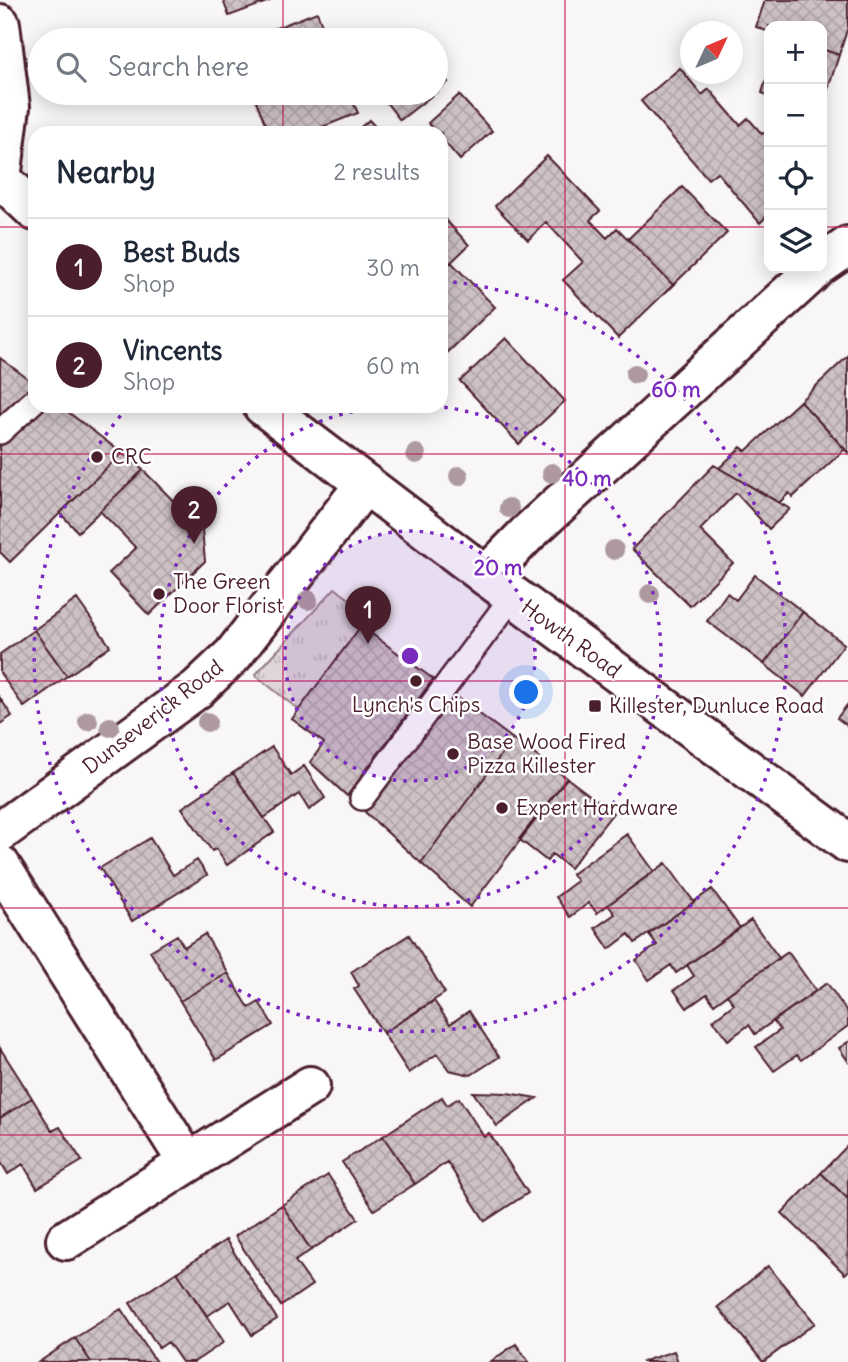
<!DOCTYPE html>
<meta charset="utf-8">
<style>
:root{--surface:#fff;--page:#f2f2f3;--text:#1f2937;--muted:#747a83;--line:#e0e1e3;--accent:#4a1f2b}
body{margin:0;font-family:Delius,sans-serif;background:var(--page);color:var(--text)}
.controls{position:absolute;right:21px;top:21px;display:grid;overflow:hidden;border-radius:14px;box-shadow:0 4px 18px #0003}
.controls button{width:63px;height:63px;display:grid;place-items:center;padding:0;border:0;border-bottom:2px solid var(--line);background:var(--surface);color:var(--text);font:35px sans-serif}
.compass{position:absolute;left:680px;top:21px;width:63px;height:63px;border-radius:50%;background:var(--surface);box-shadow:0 4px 18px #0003;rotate:46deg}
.you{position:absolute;left:527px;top:693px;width:24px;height:24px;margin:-18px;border:5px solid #fff;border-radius:50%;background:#1a73e8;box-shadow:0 0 0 10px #1a73e833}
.badge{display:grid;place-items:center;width:46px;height:46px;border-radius:50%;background:var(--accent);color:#fff;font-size:23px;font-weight:700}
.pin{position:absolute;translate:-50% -58px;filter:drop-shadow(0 2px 4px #0008)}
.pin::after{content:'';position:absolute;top:37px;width:24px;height:21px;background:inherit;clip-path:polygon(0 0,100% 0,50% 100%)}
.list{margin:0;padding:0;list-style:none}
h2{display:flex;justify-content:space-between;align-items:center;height:91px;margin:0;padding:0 28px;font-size:30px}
h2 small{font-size:23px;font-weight:400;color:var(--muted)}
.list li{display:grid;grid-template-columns:46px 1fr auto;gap:21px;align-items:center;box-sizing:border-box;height:98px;padding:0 28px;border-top:2px solid var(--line)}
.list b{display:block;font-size:26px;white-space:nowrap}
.list p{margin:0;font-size:23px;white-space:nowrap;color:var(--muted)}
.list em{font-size:23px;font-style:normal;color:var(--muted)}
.icon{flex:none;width:38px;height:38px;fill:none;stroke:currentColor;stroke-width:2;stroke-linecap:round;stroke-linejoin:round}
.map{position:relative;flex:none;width:848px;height:1362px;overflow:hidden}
.search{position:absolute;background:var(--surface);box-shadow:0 4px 18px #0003;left:28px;top:28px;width:420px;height:77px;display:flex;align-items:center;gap:18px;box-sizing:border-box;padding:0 24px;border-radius:38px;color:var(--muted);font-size:26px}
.panel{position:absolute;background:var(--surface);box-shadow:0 4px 18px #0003;left:28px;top:126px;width:420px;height:287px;border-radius:21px}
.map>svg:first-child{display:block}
</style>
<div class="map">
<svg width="848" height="1362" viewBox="0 0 848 1362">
<defs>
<pattern id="grass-tufts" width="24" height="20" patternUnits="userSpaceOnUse" patternTransform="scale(1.75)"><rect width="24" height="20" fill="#ded6d9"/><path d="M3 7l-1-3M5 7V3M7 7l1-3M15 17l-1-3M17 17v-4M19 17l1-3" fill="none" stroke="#c0b7ba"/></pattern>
<pattern id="building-cross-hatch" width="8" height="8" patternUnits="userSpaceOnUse" patternTransform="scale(1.75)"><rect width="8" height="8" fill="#cdc1c4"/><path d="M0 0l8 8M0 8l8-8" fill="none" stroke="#b2a5a9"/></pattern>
</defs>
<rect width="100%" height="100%" fill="#f8f6f7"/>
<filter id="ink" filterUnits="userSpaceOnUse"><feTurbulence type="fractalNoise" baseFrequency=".0143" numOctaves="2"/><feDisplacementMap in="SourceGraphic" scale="14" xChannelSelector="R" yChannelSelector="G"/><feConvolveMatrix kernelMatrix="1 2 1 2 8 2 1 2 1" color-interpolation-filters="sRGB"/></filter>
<g filter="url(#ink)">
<path fill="url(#grass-tufts)" stroke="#947a82" stroke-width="2" d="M335 588 370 615 299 710 255 675Z"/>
<path fill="url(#building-cross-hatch)" stroke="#4a1f2b" stroke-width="2" d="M223 0H272L229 16Z
M765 0H848V27L839 55 822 49V26H769V32L756 27Z
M317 12 328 40H245Z
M822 49 839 55 822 107Z
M436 66 448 82 436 92Z
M680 68 702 95 709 89 740 125 748 118 762 134 769 130V214L760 223 717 172 708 179 641 101Z
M769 70V96L762 93Z
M260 93H349L358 113 307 133H269L254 96Z
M379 93H435L400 120Z
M459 95 492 131 460 160 441 138V133H436L428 123Z
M369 120 381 133H354Z
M547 156 600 211 590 220 607 238 617 228 673 285 618 338 563 280 583 262 546 222 528 240 495 206Z
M682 187 727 233 673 285 628 239Z
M442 216 469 245 441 272V217Z
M451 262 495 307 445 355 441 351V272Z
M506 338 565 401 519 444 460 381Z
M848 356V453L800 401Z
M0 358 35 384 0 419Z
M800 401 845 449 793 497 789 493 779 503 719 468 741 447 746 451Z
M40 406H60L122 453 10 562 0 552V443Z
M122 453 143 470 78 532 60 513Z
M714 465 790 509 769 529 736 493 700 530 733 563 690 606 632 549Z
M143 470 202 530 205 561 149 615 109 573 136 548 100 511Z
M755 575 803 612 764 664 707 621 727 593 736 600Z
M77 599 110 646 67 676 34 630Z
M803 612 844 644 805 696 764 664Z
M361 626 433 679 347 796 310 762 324 743 292 719Z
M34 630 67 676 24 707 0 673V654Z
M453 694 513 739 421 863 365 812Z
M0 698 12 716 0 724Z
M848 704V726L837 718Z
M513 739 567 778 470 907 421 863Z
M272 747 291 775 304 766 325 798 309 810 299 794 264 818 233 773Z
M233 773 274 832 227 865 216 849 212 851 182 808Z
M567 778 613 813 570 868 552 854 547 861 519 839Z
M627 834 654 871 597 913 589 903 570 917 556 897 577 881 572 874Z
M150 838 173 875 197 860 207 875 132 921 100 868Z
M666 863 694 902 635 943 629 934 609 949 595 928 615 914 608 905Z
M712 889 740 928 676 973 671 965 649 980 636 960 657 945 649 934Z
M751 920 779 958 714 1004 707 994 687 1008 674 990 694 976 687 965Z
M205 934 228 973 180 1001 150 951 177 935 184 947Z
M409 935 445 993 383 1033 354 989 359 986 351 972Z
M788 952 816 991 755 1034 749 1025 728 1040 713 1020 734 1004 727 995Z
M228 973 249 1008 259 1002 273 1025 216 1060 180 1001Z
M827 983 848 1013V1026L801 1060 797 1055 774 1071 756 1047 780 1030 773 1021Z
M434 1001 450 1024 469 1011 499 1057 471 1075 449 1070 437 1054 409 1073 383 1033Z
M848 1042V1061L839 1048Z
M0 1048 32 1098 0 1118Z
M473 1092 507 1093 537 1098 497 1126Z
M442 1097 447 1105 459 1098 484 1137 489 1133 528 1193 485 1221 447 1162 415 1184 383 1136Z
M32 1098 52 1131 60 1127 82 1161 37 1188 23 1164 8 1174 0 1161V1118Z
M383 1136 415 1184 374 1210 342 1162Z
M848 1145V1199L821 1173Z
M821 1173 848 1199V1271L845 1274 782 1213Z
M328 1175 358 1219 311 1250 282 1205Z
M282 1205 311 1250 295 1261 312 1285 281 1306 235 1236Z
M226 1240 277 1319 252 1335 230 1301 207 1316 177 1272Z
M768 1266 815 1323 763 1362 718 1307Z
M177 1272 224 1342 194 1362H182L168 1342 159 1348 130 1303Z
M121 1309 156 1362H91L75 1338Z
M75 1338 91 1362H39Z
M516 1344 529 1362H490Z
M674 1351 678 1362H641Z"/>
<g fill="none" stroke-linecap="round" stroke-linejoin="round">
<g stroke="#4a1f2b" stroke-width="28">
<path id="lane" d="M0 432 35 400
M362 798 513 596"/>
</g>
<g stroke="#4a1f2b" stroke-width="44">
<path id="street" d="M822 264 848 246
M486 576 529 532 817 268
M0 832 197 689 233 655 365 484
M0 865 188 1163
M66 1240 310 1086"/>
</g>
<g stroke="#4a1f2b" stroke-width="44">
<path id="secondary" d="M0 24 10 107 1 179
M0 178 35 211
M263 406 486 576 848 843"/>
</g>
<use href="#lane" stroke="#fff" stroke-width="23"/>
<use href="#street" stroke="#fff" stroke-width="38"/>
<use href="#secondary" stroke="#fff" stroke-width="38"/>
</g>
<g fill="#ad999e">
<circle cx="635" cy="374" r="10"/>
<circle cx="416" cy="454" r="10"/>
<circle cx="552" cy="473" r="10"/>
<circle cx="459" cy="476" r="10"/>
<circle cx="509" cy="508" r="10"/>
<circle cx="614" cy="550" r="10"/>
<circle cx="650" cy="594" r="10"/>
<circle cx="308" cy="600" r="10"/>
<circle cx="88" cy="721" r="10"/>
<circle cx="207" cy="722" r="10"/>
<circle cx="110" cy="727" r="10"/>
</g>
</g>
<path fill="none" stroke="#c2185b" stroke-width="2" stroke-opacity="0.55" d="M283 0V40M565 0V1362M283 93V133M0 227H35M441 227H769M822 227H848M283 406V1362M0 454H848M0 681H848M0 908H848M0 1135H848"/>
<circle cx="410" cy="656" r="125" fill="#7b2cbf" fill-opacity=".12"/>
<g fill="none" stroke="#7b2cbf" stroke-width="3.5" stroke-dasharray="3.5 7">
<circle cx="410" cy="656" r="125"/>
<path d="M434 406A251 251 0 1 1 386 406"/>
<path d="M443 281A376 376 0 1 1 128 407"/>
</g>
<g fill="#4a1f2b" stroke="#fff" stroke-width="2.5">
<circle cx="97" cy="457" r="7"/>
<circle cx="159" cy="594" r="7"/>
<circle cx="416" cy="681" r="7"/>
<rect x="588" y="699" width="14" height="14" rx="3.5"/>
<circle cx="453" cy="754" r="7"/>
<circle cx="502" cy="808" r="7"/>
</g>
<g text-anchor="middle" stroke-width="5" stroke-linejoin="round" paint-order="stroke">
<g font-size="21" fill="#4a1f2b" stroke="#fff" text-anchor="start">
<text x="111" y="464">CRC</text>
<text x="173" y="589">The Green<tspan x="173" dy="24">Door Florist</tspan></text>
<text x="416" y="712" text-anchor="middle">Lynch's Chips</text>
<text x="609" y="713">Killester, Dunluce Road</text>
<text x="467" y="749">Base Wood Fired<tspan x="467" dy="24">Pizza Killester</tspan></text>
<text x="516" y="815">Expert Hardware</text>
</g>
<g font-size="21" fill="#4a1f2b" stroke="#fff">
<text transform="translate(571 639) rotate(36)" y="7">Howth Road</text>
<text transform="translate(153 717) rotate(-38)" y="7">Dunseverick Road</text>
</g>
</g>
<circle cx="410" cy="656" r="10" fill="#7b2cbf" stroke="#fff" stroke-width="3.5"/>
<g font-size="21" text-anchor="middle" font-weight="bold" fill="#7b2cbf" stroke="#fff" stroke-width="5" stroke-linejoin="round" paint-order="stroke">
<text x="676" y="397">60 m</text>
<text x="587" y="486">40 m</text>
<text x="498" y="575">20 m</text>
</g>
</svg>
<div class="controls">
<button>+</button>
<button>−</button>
<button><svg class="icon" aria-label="locate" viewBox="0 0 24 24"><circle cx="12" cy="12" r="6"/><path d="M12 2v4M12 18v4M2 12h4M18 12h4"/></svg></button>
<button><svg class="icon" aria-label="layers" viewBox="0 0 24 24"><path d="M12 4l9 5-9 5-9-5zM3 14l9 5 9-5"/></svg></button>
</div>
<svg class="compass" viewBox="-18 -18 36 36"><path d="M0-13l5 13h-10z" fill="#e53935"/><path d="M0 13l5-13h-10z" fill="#747a83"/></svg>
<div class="you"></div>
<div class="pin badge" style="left:368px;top:644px">1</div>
<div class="pin badge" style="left:194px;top:544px">2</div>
<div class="search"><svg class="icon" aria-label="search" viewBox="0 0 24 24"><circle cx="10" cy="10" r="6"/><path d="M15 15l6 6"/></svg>Search here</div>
<section class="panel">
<h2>Nearby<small>2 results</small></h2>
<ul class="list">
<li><span class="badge">1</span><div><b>Best Buds</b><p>Shop</p></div><em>30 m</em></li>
<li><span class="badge">2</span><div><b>Vincents</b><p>Shop</p></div><em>60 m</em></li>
</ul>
</section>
</div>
